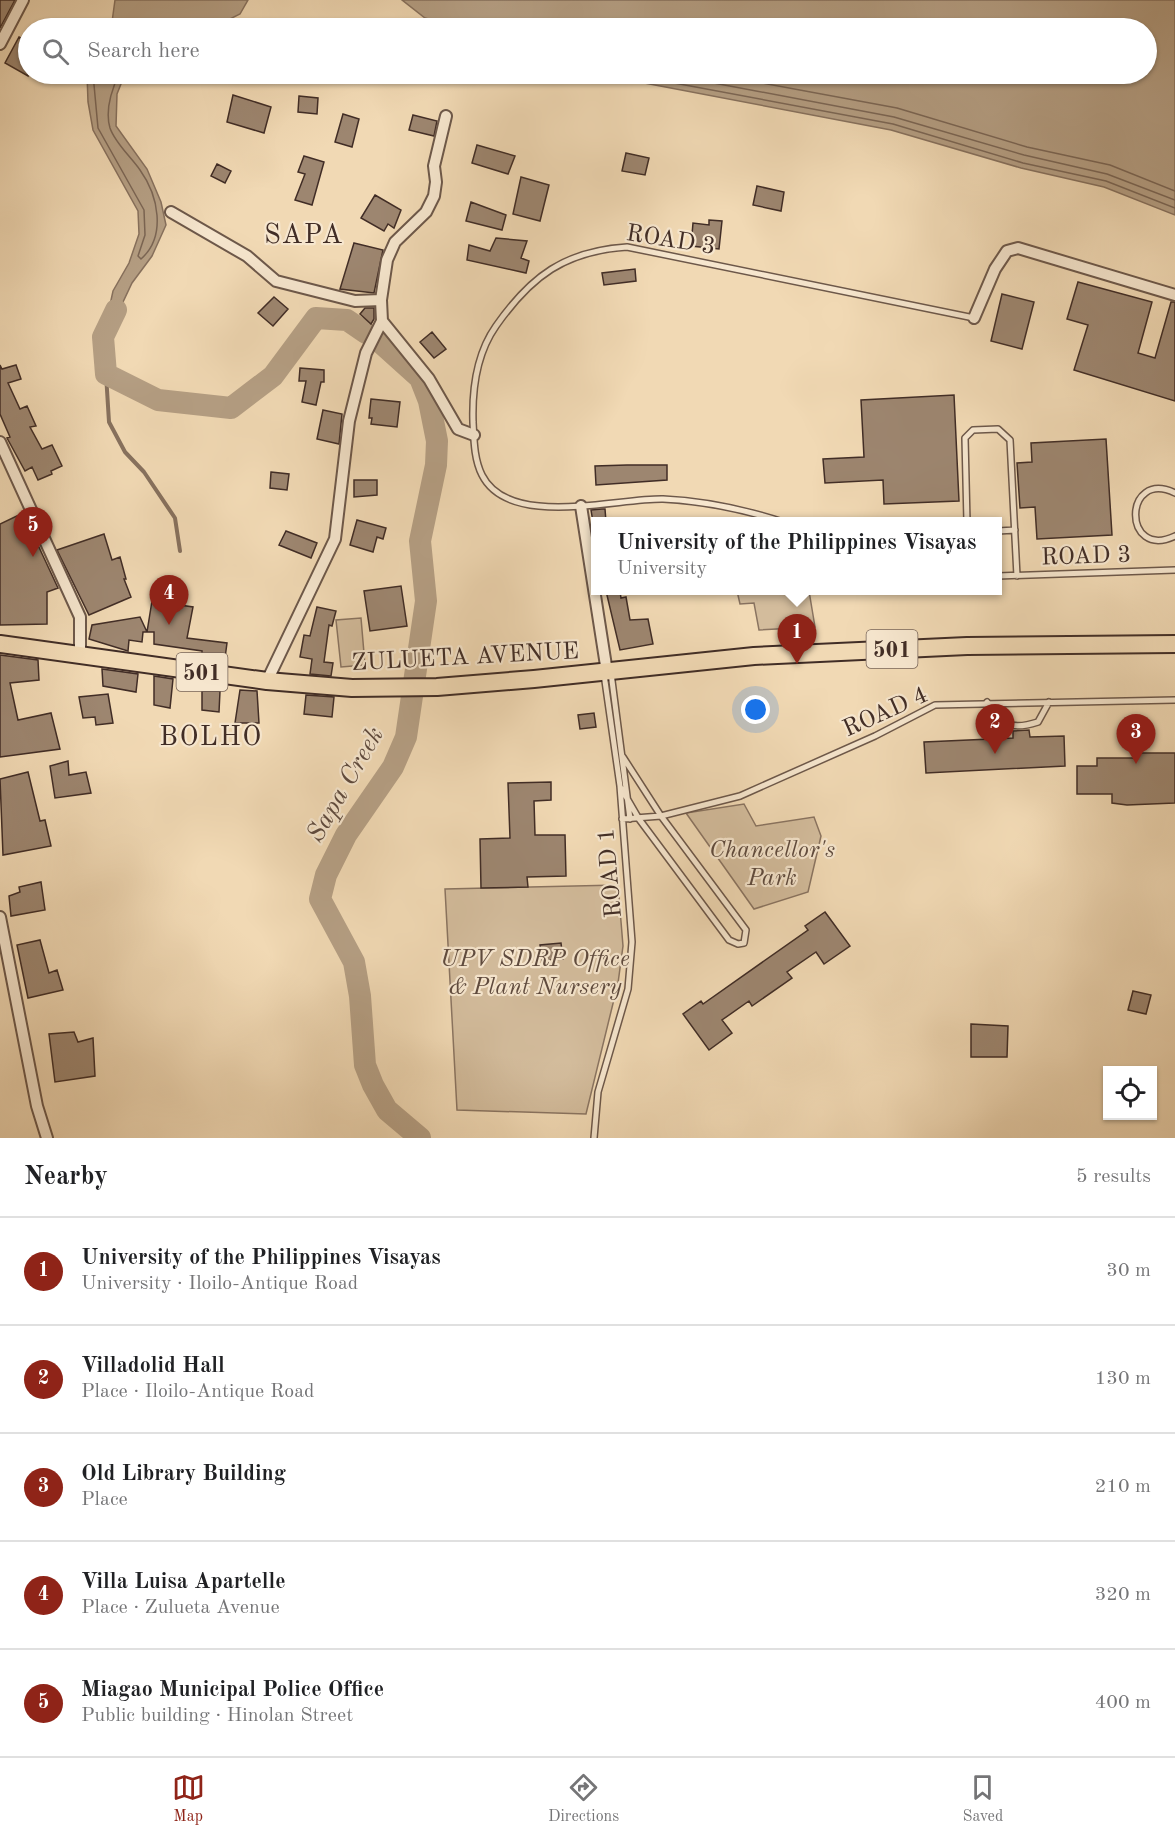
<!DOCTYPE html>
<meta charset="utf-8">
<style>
:root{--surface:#fff;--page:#f2f2f2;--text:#202124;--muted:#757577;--line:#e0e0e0;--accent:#8f2418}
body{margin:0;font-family:"Old Standard TT",serif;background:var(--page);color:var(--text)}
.controls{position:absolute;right:18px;bottom:18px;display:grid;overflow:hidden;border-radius:0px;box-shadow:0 2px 4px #0004}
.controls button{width:54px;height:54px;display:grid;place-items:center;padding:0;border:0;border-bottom:2px solid var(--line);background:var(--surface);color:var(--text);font:30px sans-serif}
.you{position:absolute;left:756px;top:710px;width:21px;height:21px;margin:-15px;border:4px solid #fff;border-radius:50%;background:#1a73e8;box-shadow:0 0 0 9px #1a73e833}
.badge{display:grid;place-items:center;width:39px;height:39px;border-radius:50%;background:var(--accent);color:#fff;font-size:20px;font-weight:700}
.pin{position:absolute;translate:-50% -50px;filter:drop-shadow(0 2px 3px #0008)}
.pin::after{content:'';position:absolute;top:32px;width:21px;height:18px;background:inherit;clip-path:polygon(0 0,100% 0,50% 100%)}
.popup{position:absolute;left:591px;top:517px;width:411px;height:78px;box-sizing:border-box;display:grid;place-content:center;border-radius:0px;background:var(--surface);filter:drop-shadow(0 2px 4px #0005);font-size:20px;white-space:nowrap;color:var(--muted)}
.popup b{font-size:22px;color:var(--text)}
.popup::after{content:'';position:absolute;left:50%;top:100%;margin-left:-12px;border:12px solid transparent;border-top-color:var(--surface)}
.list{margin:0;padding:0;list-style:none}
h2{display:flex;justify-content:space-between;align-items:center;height:78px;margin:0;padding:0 24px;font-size:26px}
h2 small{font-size:20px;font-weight:400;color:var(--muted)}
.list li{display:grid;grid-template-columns:39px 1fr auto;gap:18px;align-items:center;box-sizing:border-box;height:108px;padding:0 24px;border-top:2px solid var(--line)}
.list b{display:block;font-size:22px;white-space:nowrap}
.list p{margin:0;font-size:20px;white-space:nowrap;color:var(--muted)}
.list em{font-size:20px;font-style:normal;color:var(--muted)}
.icon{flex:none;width:33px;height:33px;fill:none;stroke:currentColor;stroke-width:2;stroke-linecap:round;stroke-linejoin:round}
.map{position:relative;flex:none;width:1175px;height:1138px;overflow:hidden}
.search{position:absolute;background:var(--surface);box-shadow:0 2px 4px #0004;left:18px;right:18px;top:18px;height:66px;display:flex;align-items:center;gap:15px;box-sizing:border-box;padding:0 21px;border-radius:33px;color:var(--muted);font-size:22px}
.sheet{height:618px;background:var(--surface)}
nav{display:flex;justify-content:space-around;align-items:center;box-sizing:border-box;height:84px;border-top:2px solid var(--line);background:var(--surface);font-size:16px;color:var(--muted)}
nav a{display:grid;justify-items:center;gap:3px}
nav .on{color:var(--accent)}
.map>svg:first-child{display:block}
</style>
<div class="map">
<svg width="1175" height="1138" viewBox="0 0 1175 1138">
<rect width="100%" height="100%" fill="#f1d9b4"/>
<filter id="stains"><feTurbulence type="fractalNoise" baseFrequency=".00333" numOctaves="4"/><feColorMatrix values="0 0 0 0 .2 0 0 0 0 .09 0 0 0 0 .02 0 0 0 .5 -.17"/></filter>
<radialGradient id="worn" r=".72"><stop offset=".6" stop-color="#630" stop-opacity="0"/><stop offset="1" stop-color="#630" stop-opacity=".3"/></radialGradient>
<path fill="#d3bc9c" stroke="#8a7461" stroke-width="1.5" d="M737 591H809L815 627 759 630 754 603 740 604Z
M361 618 365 665 341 667 336 620Z
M744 804 756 826 814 817 821 836 808 892 754 909 686 813Z
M618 885 623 946 618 983 586 1114 457 1110 445 889Z"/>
<path fill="#b59f84" stroke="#87715e" stroke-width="1.5" d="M115 0H248L240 14 212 28H108L112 22Z
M402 0H1175V215L1104 187 1021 168 891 130 597 74H1146V28H462L425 18Z
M87 74H125L117 94 116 126 147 169 161 202 166 225 152 256 132 283 114 321 103 337 113 291 129 263 139 234 138 211 93 130 88 102Z"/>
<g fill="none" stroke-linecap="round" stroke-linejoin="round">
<path stroke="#7b6655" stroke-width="1.5" d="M93 74 98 128 144 210 145 235 138 256 141 259C167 236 158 195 140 170 131 157 115 143 110 128 105 111 112 89 119 74
M626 74 893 124 1023 163 1106 181 1175 208
M666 74 894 117 1024 155 1107 174 1175 200
M714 74 897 108 1027 147 1110 165 1175 191"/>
<path stroke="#87715e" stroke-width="4" d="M106 374 109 422 125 452 144 472 175 518 180 551"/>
<path stroke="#b59f84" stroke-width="22" d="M116 310 103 337 106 374 158 400 231 408 273 376 316 318 347 320 366 333
M380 342 420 378 429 401 437 441 436 465 420 541 426 601 406 737 393 767 346 835 326 875 320 899 354 962 360 996 365 1065 373 1085 387 1110 420 1138"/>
</g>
<path fill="#9d8670" stroke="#412d26" stroke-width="1.5" d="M0 0H15L0 28Z
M19 37 28 42V76L5 63Z
M233 95 271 107 264 133 227 122Z
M299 96 318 98 317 114 298 112Z
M343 114 359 119 352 147 335 142Z
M413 115 437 121 434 136 409 130Z
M477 145 515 156 508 174 472 163Z
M626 153 649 158 645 175 622 171Z
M304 156 324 162 312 205 295 200 305 174 298 172Z
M217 164 231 171 225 183 211 176Z
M521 177 549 185 540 221 513 214Z
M757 186 784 192 781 211 753 205Z
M375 195 401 210 394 228 388 224 384 231 361 218Z
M471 202 506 215 502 230 466 221Z
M709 220 722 221 719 249 691 246 693 223 709 225Z
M496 238 527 241 521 258 529 261 526 273 467 260 469 245 490 251Z
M354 243 383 250 374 293 340 289Z
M635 269 636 281 604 285 602 273Z
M1078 282 1152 302 1138 353 1155 358 1171 302H1175V401L1074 370 1088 325 1067 319Z
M1002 294 1034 302 1022 349 991 341Z
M274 297 288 309 273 326 258 313Z
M365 308H374V319L371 324 360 314Z
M432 332 446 349 434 358 420 342Z
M0 365 2 369 16 365 21 379 8 383 20 409 27 406 36 426 30 427 42 449 52 445 62 466 51 471 52 474 38 480 32 467 25 471 7 438 10 437 0 414Z
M300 368 324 370V382H321L316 405 302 402 306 381H299Z
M954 395 959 501 884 504 883 480 825 483 823 459 864 457 861 400Z
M371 399 400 402 397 427 371 424 372 418H369Z
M323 410 342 414 339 444 317 439Z
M1106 439 1112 535 1037 539 1035 507 1020 508 1017 463 1032 462 1031 443Z
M627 465H667V480L596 485 595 466Z
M271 472 289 474 287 490 270 488Z
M354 480H377V495L354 497Z
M602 509H605L606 522H593L591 510Z
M23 513 58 588 47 592V624L0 625V524Z
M357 520 386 528 383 539 377 537 373 552 350 545Z
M286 531 317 543 311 558 279 545Z
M104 534 112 560 120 557 126 579H124L131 597 89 615 57 550Z
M401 586 407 626 370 631 364 591Z
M606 591H620L621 598 626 597 630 620 648 619 653 644 620 650Z
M152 601 193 607 187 638 227 643 225 658 202 655V651L154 644V632H147Z
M317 607 336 611 332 626 329 625 324 662 333 663 331 676 310 674 312 659 300 657 304 635 310 636Z
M140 617 147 632H143L142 642 129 640 128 651 89 639 92 625Z
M0 655 38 660 39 680 10 683 18 720 51 713 60 749 0 757Z
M102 669 138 674 136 692 103 686Z
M154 676 173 679 170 708 154 705Z
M240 690 257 691 259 723H235Z
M202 691H220L219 712 202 710Z
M108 694 113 723 96 725 95 717 83 718 79 697Z
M306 695 334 697 332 717 304 714Z
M594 713 596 727 580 729 578 715Z
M1029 730 1030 737 1064 736 1065 766 926 773 924 742 1013 738V731Z
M1139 753H1175V803L1127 805 1112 803V794H1077V766H1097V758H1138Z
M68 761 69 775 86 772 91 793 55 798 50 766Z
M28 772 40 821 45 820 51 846 3 855 0 779Z
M551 782V800L534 801 535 835H565L566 876 527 877 528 887 481 888 480 839 510 838 508 783Z
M41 882 45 910 11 916 9 896 20 892 19 887Z
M825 912 850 946 824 964 816 952 787 972 792 978 752 1006 749 1001 722 1020 732 1033 709 1050 683 1014 701 1001 703 1004 808 930 805 926Z
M40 940 49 973 57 970 63 990 28 998 17 945Z
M561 943 563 959 542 961 540 945Z
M1133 991 1151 995 1146 1014 1128 1010Z
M971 1024 1008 1026 1007 1057H971Z
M74 1032 78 1042 93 1038 95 1076 55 1082 49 1034Z"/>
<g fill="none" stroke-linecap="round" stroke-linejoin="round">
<g stroke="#6d584a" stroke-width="8">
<path id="lane" d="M1175 493C1123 468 1122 561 1175 536
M783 522C743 509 705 501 663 499 616 498 509 529 482 475 474 459 474 440 473 422 472 389 477 353 496 326 531 276 565 251 627 247L974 318
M967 522 965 438 973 430 998 429 1010 440 1017 576
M998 531 1015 530
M998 576 1175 570
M611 673 630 819
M987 702C1003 725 1010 731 1038 722L1049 702
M621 788 639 819 729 940 738 944 744 943 746 930 661 816 623 757
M622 819 661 816 740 796 875 736 935 705 1175 700
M594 1138 598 1092 628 989 632 942 620 786 604 674"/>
</g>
<g stroke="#6d584a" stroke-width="14">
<path id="street" d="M0 44 23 0
M171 212 247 256 276 281 355 301 381 300
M974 318 995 269 1007 251 1018 248 1175 295
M382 321 429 379 458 429 474 435
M0 442 80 617V655
M581 506 607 672
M267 681 335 539 349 421 366 353 382 321 381 300 387 260 395 242 426 212 434 196 436 182 434 166 446 116
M0 917 37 1106 47 1138"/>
</g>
<g stroke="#412d26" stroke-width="20">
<path id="primary" d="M0 644 267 681 352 688 437 687 534 679 754 656 967 646 1175 644"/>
</g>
<use href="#lane" stroke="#f6e6ce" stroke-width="5"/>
<use href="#street" stroke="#f6e6ce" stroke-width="10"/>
<use href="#primary" stroke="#f1d9b4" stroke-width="16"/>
</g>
<g text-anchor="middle" stroke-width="4.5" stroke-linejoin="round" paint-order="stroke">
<g fill="#f6e6ce" stroke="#776458" stroke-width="1.5">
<rect x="866.5" y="630" width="51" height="38" rx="4.5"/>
<rect x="176.5" y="653" width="51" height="38" rx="4.5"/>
</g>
<g font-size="22" font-weight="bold" fill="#412d26">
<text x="892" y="657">501</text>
<text x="202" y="680">501</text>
</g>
<g font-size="24" fill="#412d26" stroke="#f6e6ce">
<text transform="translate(671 239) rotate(9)" y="8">ROAD 3</text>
<text transform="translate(1086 555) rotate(-2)" y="8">ROAD 3</text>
<text transform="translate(465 656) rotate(-3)" y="8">ZULUETA AVENUE</text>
<text transform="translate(885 711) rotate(-24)" y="8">ROAD 4</text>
<text transform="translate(609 873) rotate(-95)" y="8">ROAD 1</text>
</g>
<g font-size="24" font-style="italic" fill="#5e4a3e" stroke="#f6e6ce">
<text x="772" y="857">Chancellor's<tspan x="772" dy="28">Park</tspan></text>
<text x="535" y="966">UPV SDRP Office<tspan x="535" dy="28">&amp; Plant Nursery</tspan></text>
</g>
<g font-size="26" font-style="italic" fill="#5e4a3e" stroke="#f6e6ce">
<text transform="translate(344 784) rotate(-60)" y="9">Sapa Creek</text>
</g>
<g font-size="27" letter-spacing="1.5" fill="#412d26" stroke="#f6e6ce">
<text x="304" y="243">SAPA</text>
<text x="211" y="745">BOLHO</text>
</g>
</g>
<rect width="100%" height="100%" filter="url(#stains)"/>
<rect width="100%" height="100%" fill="url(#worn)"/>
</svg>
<div class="controls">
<button><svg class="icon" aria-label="locate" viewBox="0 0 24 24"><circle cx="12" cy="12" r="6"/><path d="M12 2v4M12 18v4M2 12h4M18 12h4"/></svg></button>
</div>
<div class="you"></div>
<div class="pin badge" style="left:797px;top:664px">1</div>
<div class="popup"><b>University of the Philippines Visayas</b>University</div>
<div class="pin badge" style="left:995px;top:754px">2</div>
<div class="pin badge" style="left:1136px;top:764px">3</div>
<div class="pin badge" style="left:169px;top:625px">4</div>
<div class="pin badge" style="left:33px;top:557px">5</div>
<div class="search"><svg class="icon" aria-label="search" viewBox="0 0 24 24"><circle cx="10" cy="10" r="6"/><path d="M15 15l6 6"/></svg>Search here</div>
</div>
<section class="sheet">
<h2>Nearby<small>5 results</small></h2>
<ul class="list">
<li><span class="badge">1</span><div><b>University of the Philippines Visayas</b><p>University · Iloilo-Antique Road</p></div><em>30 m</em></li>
<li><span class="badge">2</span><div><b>Villadolid Hall</b><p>Place · Iloilo-Antique Road</p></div><em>130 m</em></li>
<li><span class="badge">3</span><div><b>Old Library Building</b><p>Place</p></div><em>210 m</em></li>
<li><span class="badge">4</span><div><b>Villa Luisa Apartelle</b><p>Place · Zulueta Avenue</p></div><em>320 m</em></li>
<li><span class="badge">5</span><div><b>Miagao Municipal Police Office</b><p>Public building · Hinolan Street</p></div><em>400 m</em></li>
</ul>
</section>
<nav>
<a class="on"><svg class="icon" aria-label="map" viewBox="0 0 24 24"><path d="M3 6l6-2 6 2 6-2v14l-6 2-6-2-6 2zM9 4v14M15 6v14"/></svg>Map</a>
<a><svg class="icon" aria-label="directions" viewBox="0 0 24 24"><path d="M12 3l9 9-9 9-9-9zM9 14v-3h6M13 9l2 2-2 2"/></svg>Directions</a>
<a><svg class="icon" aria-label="saved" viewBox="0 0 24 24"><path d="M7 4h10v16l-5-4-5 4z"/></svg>Saved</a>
</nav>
